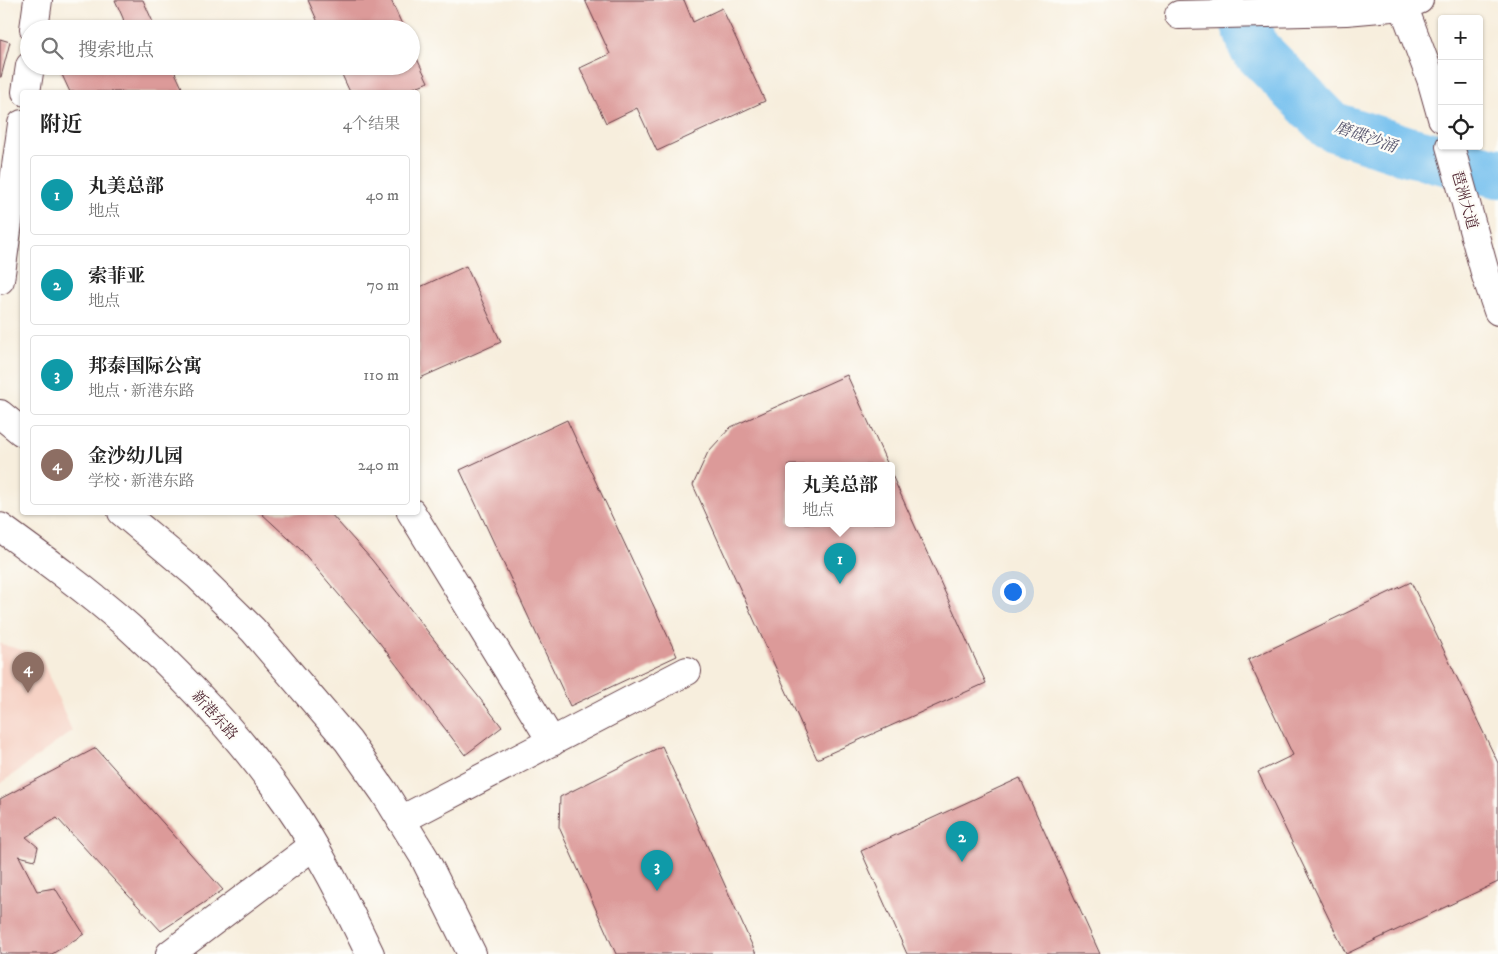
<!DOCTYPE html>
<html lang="zh">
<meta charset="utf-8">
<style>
:root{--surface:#fff;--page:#f6f6f6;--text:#222;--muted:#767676;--line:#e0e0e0;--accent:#d1495b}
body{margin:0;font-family:"IM FELL DW Pica","Noto Serif SC",serif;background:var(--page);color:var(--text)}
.controls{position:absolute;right:15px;top:15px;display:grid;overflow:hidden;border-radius:5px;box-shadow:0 1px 4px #0004}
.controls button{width:45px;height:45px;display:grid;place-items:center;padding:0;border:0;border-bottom:1px solid var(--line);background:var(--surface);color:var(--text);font:25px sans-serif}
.you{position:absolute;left:1012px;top:591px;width:18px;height:18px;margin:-12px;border:4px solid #fff;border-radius:50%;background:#1a73e8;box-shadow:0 0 0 8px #1a73e833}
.badge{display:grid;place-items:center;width:32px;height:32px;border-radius:50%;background:var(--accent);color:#fff;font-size:16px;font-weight:700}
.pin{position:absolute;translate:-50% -41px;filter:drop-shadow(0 1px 2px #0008)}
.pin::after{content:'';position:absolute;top:26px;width:18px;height:15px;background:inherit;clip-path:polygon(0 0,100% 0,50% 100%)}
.popup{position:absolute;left:785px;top:462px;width:110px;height:65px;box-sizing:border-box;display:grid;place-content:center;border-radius:5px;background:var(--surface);filter:drop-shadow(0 1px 4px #0005);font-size:16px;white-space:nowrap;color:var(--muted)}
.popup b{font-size:19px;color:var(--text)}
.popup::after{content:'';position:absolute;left:50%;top:100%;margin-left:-10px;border:10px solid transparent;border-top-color:var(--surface)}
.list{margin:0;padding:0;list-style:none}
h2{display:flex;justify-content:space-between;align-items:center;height:65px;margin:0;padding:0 20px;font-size:21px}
h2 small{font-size:16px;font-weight:400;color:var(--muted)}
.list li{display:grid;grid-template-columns:32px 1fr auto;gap:15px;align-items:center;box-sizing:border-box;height:80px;margin:0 10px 10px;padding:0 10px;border:1px solid var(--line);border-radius:5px}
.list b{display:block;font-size:19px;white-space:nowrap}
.list p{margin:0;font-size:16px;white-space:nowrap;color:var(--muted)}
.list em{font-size:16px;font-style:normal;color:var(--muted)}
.icon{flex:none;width:28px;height:28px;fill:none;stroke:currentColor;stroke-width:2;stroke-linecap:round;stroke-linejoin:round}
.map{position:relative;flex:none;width:1498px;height:954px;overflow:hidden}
.search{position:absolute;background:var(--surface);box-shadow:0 1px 4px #0004;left:20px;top:20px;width:400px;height:55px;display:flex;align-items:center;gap:12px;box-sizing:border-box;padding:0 18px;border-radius:28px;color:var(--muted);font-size:19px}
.panel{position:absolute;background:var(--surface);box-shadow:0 1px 4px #0004;left:20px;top:90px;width:400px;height:425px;border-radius:5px}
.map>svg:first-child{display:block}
</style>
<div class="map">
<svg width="1498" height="954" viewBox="0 0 1498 954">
<rect width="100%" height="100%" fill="#fdfcf7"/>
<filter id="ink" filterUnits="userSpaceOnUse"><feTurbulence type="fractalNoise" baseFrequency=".02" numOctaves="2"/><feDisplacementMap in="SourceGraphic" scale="10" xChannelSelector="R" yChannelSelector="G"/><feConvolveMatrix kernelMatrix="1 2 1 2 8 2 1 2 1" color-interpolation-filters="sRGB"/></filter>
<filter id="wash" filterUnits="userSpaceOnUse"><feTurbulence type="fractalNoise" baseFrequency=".0096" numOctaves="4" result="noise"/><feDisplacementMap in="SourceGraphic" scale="20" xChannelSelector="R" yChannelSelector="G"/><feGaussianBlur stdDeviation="1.12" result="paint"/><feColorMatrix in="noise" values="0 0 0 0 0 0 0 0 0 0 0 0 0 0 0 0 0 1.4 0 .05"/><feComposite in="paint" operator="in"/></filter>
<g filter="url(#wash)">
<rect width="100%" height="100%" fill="#f7eedd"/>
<path fill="#f6d2c5" d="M0 644 40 655 72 731 0 784Z"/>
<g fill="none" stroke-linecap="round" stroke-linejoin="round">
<path stroke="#74c0ee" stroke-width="50" d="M1238 0 1254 48 1331 126 1408 151 1498 173"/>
</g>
<g id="blocks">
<path fill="#dc9a99" d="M115 0H143L156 29H121L125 27 123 18Z
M308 0H391L404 29H321Z
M585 0H684L693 22 722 8 765 101 657 151 637 108 606 123 580 68 610 54Z
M0 39 10 42 1 77H0Z
M411 46 428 82 404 92H350L338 66H411Z
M58 66H172L184 92H70Z
M466 266 501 342 418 379V288Z
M847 375 888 465H789V523H891V473L986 683 817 759 693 485 708 452 731 427Z
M567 420 677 656 570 706 460 470Z
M260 512 330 513 372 560 502 727 465 755 379 642 301 550Z
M1411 582 1498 763V882L1346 954 1258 772 1293 755 1248 660Z
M662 746 756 954H616L559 827 560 797Z
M96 748 223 890 161 931 57 818 26 837 38 847 35 860 19 856 37 891 55 888 84 934 52 954H0V799Z
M1020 778 1100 954H907L861 851Z"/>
</g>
</g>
<g filter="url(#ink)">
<use href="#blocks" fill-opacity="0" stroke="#643e46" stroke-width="1"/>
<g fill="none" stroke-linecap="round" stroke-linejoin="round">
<g stroke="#643e46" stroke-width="30">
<path id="minor" d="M1401 0 1431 79 1442 118
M1179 15 1346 11 1403 6 1419 0
M34 29 38 0
M26 92 30 66
M1450 146 1486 276 1498 311
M0 280 22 124
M411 512 552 742
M401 820 687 671
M170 954 313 846"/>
</g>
<g stroke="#643e46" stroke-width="30">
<path id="major" d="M0 414 22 432
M122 512 198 576 253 630 348 741 384 792 424 857 472 954
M0 527C44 559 88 591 129 627 186 679 241 738 286 802 319 849 345 902 370 954"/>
</g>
<use href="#minor" stroke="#fff" stroke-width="28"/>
<use href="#major" stroke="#fff" stroke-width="28"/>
</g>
</g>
<g text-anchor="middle" stroke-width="4.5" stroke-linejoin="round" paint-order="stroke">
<g font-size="15" fill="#4a1f2b" stroke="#fdfcf7">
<text transform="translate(1465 200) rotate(74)" y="5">琶洲大道</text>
<text transform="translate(215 715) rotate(48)" y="5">新港东路</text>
</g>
<g font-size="16" font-style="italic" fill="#59576f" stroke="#fdfcf7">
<text transform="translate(1366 136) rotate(19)" y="6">磨碟沙涌</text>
</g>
</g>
</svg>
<div class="controls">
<button>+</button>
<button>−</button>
<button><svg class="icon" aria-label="locate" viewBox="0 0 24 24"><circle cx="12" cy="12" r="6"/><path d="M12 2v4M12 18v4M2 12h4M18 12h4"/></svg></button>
</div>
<div class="you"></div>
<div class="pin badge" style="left:840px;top:584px;background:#0f9aa8">1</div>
<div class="popup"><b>丸美总部</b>地点</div>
<div class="pin badge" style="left:962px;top:862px;background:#0f9aa8">2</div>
<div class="pin badge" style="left:657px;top:891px;background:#0f9aa8">3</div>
<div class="pin badge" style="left:28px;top:693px;background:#8d6e63">4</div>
<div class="search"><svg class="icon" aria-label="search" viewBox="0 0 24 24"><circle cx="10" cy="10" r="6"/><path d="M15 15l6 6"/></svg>搜索地点</div>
<section class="panel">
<h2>附近<small>4个结果</small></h2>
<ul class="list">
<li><span class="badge" style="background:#0f9aa8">1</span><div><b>丸美总部</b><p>地点</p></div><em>40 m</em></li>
<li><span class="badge" style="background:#0f9aa8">2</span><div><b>索菲亚</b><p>地点</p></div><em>70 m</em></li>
<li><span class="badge" style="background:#0f9aa8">3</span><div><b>邦泰国际公寓</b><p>地点 · 新港东路</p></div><em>110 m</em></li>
<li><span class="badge" style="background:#8d6e63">4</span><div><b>金沙幼儿园</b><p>学校 · 新港东路</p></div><em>240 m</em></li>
</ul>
</section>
</div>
